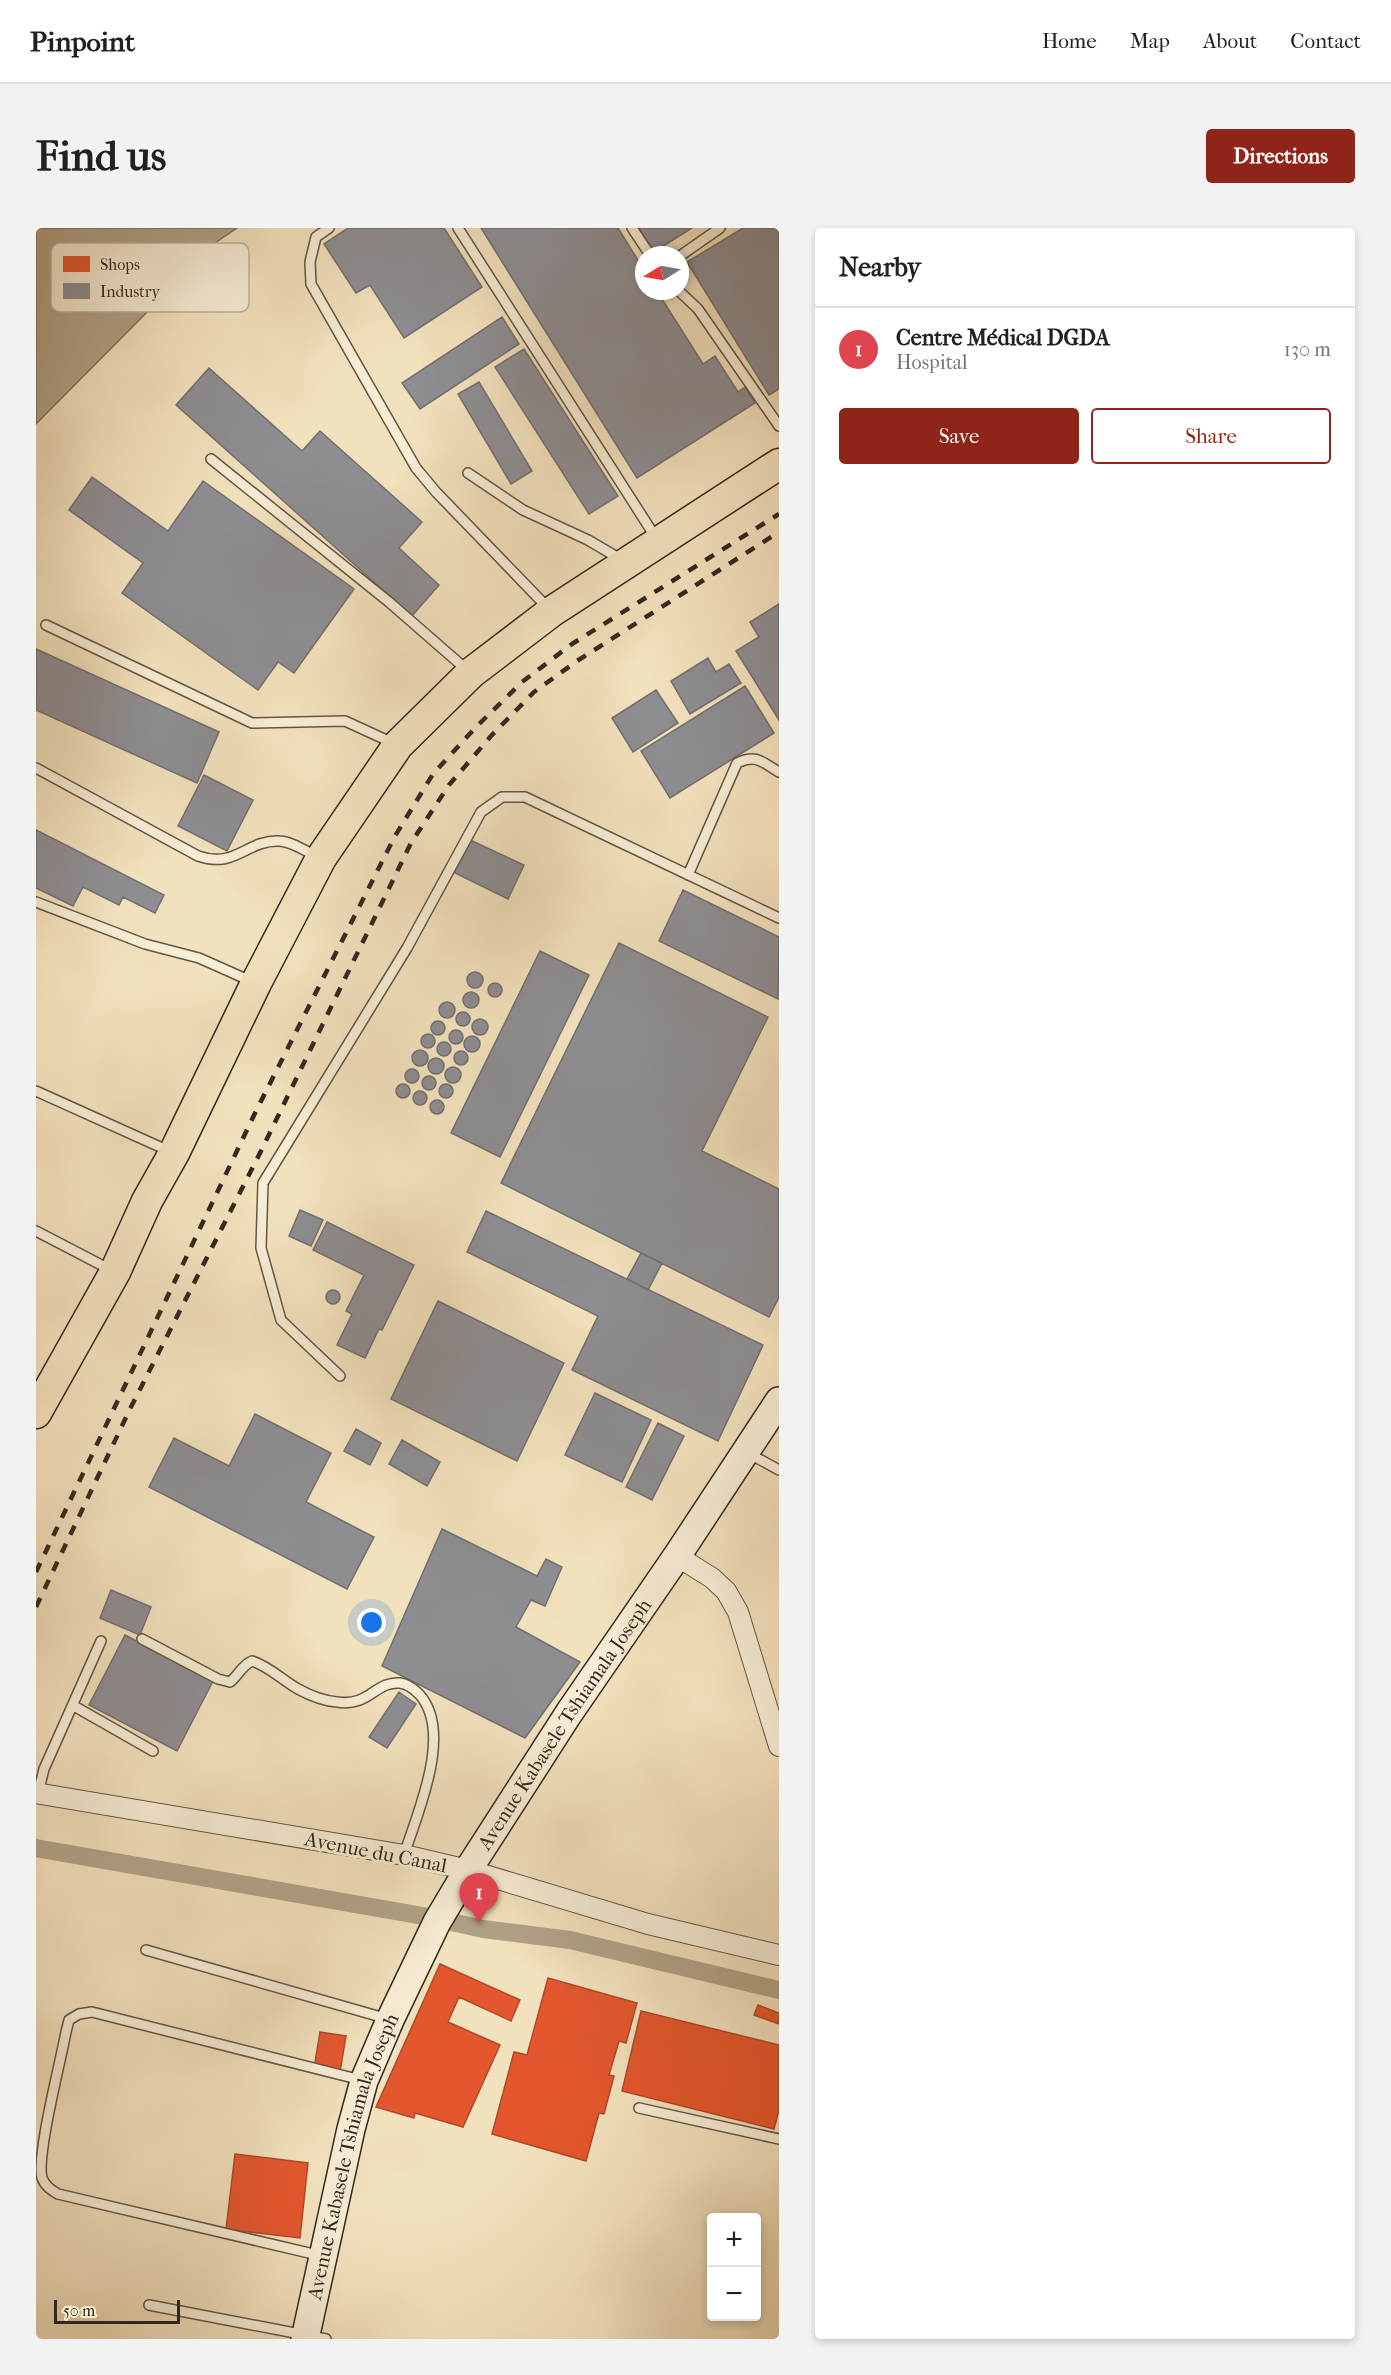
<!DOCTYPE html>
<meta charset="utf-8">
<style>
:root{--surface:#fff;--page:#f2f2f2;--text:#202124;--muted:#757577;--line:#e0e0e0;--accent:#8f2418}
body{margin:0;font-family:"IM FELL French Canon",serif;background:var(--page);color:var(--text)}
.controls{position:absolute;right:18px;bottom:18px;display:grid;overflow:hidden;border-radius:6px;box-shadow:0 3px 9px #0003}
.controls button{width:54px;height:54px;display:grid;place-items:center;padding:0;border:0;border-bottom:2px solid var(--line);background:var(--surface);color:var(--text);font:30px sans-serif}
.compass{position:absolute;left:599px;top:18px;width:54px;height:54px;border-radius:50%;background:var(--surface);box-shadow:0 3px 9px #0003;rotate:259deg}
.scale{position:absolute;left:18px;bottom:15px;width:126px;box-sizing:border-box;padding-left:6px;border:3px solid #33281f;border-top:0;font-size:16px;line-height:21px;white-space:nowrap;color:#33281f;-webkit-text-stroke:4px #f7ecd4;paint-order:stroke}
.you{position:absolute;left:336px;top:1395px;width:21px;height:21px;margin:-15px;border:4px solid #fff;border-radius:50%;background:#1a73e8;box-shadow:0 0 0 9px #1a73e833}
.badge{display:grid;place-items:center;width:39px;height:39px;border-radius:50%;background:var(--accent);color:#fff;font-size:20px;font-weight:700}
.pin{position:absolute;translate:-50% -50px;filter:drop-shadow(0 2px 3px #0008)}
.pin::after{content:'';position:absolute;top:32px;width:21px;height:18px;background:inherit;clip-path:polygon(0 0,100% 0,50% 100%)}
.list{margin:0;padding:0;list-style:none}
h2{display:flex;justify-content:space-between;align-items:center;height:78px;margin:0;padding:0 24px;font-size:26px}
h2 small{font-size:20px;font-weight:400;color:var(--muted)}
.list li{display:grid;grid-template-columns:39px 1fr auto;gap:18px;align-items:center;box-sizing:border-box;height:84px;padding:0 24px;border-top:2px solid var(--line)}
.list b{display:block;font-size:22px;white-space:nowrap}
.list p{margin:0;font-size:20px;white-space:nowrap;color:var(--muted)}
.list em{font-size:20px;font-style:normal;color:var(--muted)}
.actions{display:flex;gap:12px;padding:18px 24px}
.actions a{flex:1;padding:14px 0;border:2px solid var(--accent);border-radius:6px;text-align:center;font-size:21px;color:var(--accent)}
.actions .main{background:var(--accent);color:#fff}
.map{position:relative;flex:none;width:743px;height:2111px;overflow:hidden;border-radius:6px}
header{display:flex;align-items:center;gap:36px;box-sizing:border-box;height:84px;padding:0 30px;background:var(--surface);border-bottom:2px solid var(--line)}
header strong{font-size:28px}
nav{display:flex;gap:33px;margin-inline-start:auto;font-size:21px}
.intro{display:flex;align-items:center;justify-content:space-between;box-sizing:border-box;height:144px;padding:0 36px}
h1{margin:0;font-size:42px}
.button{padding:15px 27px;border-radius:6px;background:var(--accent);color:#fff;font-size:21px;font-weight:700}
main{display:flex;gap:36px;padding:0 36px}
aside{flex:1;background:var(--surface);border-radius:6px;box-shadow:0 3px 9px #0003}
.map>svg:first-child{display:block}
</style>
<header>
<strong>Pinpoint</strong>
<nav><a>Home</a><a>Map</a><a>About</a><a>Contact</a></nav>
</header>
<div class="intro"><h1>Find us</h1><a class="button">Directions</a></div>
<main>
<div class="map">
<svg width="743" height="2111" viewBox="0 0 743 2111">
<rect width="100%" height="100%" fill="#f2e1bd"/>
<filter id="stains"><feTurbulence type="fractalNoise" baseFrequency=".00333" numOctaves="4"/><feColorMatrix values="0 0 0 0 .2 0 0 0 0 .09 0 0 0 0 .02 0 0 0 .5 -.17"/></filter>
<radialGradient id="worn" r=".72"><stop offset=".6" stop-color="#630" stop-opacity="0"/><stop offset="1" stop-color="#630" stop-opacity=".3"/></radialGradient>
<path fill="#b1a287" stroke="#7f715d" stroke-width="1.5" d="M0 0H201L176 17 182 32 130 65 0 196Z"/>
<path fill="#e4572e" stroke="#af492a" stroke-width="1.5" d="M404 1736 484 1772 475 1793 423 1769 412 1794 464 1817 427 1899 379 1885 378 1890 340 1879Z
M512 1750 601 1775 590 1815 583 1813 573 1847 578 1848 568 1886 563 1885 550 1933 456 1906 478 1824 491 1827Z
M722 1777 743 1785V1796L718 1787Z
M605 1783 743 1817V1882L738 1901 586 1863Z
M284 1804 310 1808 304 1844 278 1840Z
M199 1926 272 1935 264 2010 190 2001Z"/>
<path fill="#8d8d92" stroke="#726f70" stroke-width="1.5" d="M312 0H408L446 59 368 110 334 57 320 65 288 16Z
M445 0H582L608 42V63H621L667 136 679 128 702 164 709 159 719 175 601 250Z
M603 0H656L618 24Z
M707 0H743V161L733 167 651 34Z
M466 89 483 116 384 181 366 155Z
M488 121 582 268 553 286 459 139Z
M173 140 266 223 284 203 386 294 363 320 403 357 376 388 140 177Z
M443 154 496 243 475 256 422 166Z
M56 249 132 303 167 253 318 361 258 445 242 434 222 462 86 365 107 335 33 282Z
M743 376V492L700 423 723 409 714 394Z
M0 421 183 504 161 555 0 482Z
M672 430 680 444 693 436 705 455 654 486 635 453Z
M709 458 738 505 634 570 605 523Z
M620 462 642 495 597 524 576 490Z
M168 547 217 572 191 623 142 598Z
M0 602 128 667 119 685 87 669 83 677 47 659 37 678 0 660Z
M432 611 488 637 472 671 417 644Z
M647 662 743 709 742 771 623 713Z
M583 715 732 789 666 923 743 961V1069L733 1089 465 955Z
M504 723 553 747 464 929 415 905Z
M431 752a8 8 0 1 1 16 0a8 8 0 1 1-16 0Z
M452 762a7 7 0 1 1 14 0a7 7 0 1 1-14 0Z
M427 772a8 8 0 1 1 16 0a8 8 0 1 1-16 0Z
M403 782a8 8 0 1 1 16 0a8 8 0 1 1-16 0Z
M420 791a7 7 0 1 1 14 0a7 7 0 1 1-14 0Z
M436 799a8 8 0 1 1 16 0a8 8 0 1 1-16 0Z
M395 800a7 7 0 1 1 14 0a7 7 0 1 1-14 0Z
M413 809a7 7 0 1 1 14 0a7 7 0 1 1-14 0Z
M385 813a7 7 0 1 1 14 0a7 7 0 1 1-14 0Z
M428 816a8 8 0 1 1 16 0a8 8 0 1 1-16 0Z
M401 821a7 7 0 1 1 14 0a7 7 0 1 1-14 0Z
M376 830a8 8 0 1 1 16 0a8 8 0 1 1-16 0Z
M418 830a7 7 0 1 1 14 0a7 7 0 1 1-14 0Z
M392 838a8 8 0 1 1 16 0a8 8 0 1 1-16 0Z
M409 847a8 8 0 1 1 16 0a8 8 0 1 1-16 0Z
M369 848a7 7 0 1 1 14 0a7 7 0 1 1-14 0Z
M386 855a7 7 0 1 1 14 0a7 7 0 1 1-14 0Z
M403 863a7 7 0 1 1 14 0a7 7 0 1 1-14 0Z
M360 863a7 7 0 1 1 14 0a7 7 0 1 1-14 0Z
M377 870a7 7 0 1 1 14 0a7 7 0 1 1-14 0Z
M394 879a7 7 0 1 1 14 0a7 7 0 1 1-14 0Z
M264 982 287 992 275 1018 253 1008Z
M450 983 727 1117 682 1213 536 1142 562 1088 431 1024Z
M291 994 378 1037 346 1102 343 1101 329 1130 301 1117 316 1086 310 1083 328 1047 277 1022Z
M605 1025 626 1035 612 1062 591 1051Z
M290 1069a7 7 0 1 1 14 0a7 7 0 1 1-14 0Z
M402 1073 528 1135 481 1233 355 1171Z
M559 1165 615 1192 586 1254 529 1227Z
M219 1186 295 1225 270 1274 338 1309 311 1361 113 1259 138 1210 193 1238Z
M622 1195 648 1208 616 1272 590 1259Z
M320 1201 345 1215 334 1237 308 1223Z
M366 1212 404 1234 391 1258 353 1236Z
M406 1301 501 1348 510 1331 526 1339 509 1378 495 1372 480 1399 544 1434 489 1510 346 1438Z
M75 1362 115 1379 104 1407 64 1390Z
M89 1407 177 1453 141 1523 53 1477Z
M363 1464 380 1476 351 1520 333 1509Z"/>
<g fill="none" stroke-linecap="round" stroke-linejoin="round">
<path stroke="#b1a287" stroke-width="18" d="M0 1620 393 1689 447 1701 534 1712 743 1762"/>
<g stroke="#635646" stroke-width="12">
<path id="lane" d="M293 0 280 9 274 34 275 56 380 240 400 264 512 380
M422 0 620 310
M596 0 614 27
M644 28 684 0
M643 63 662 81 743 198
M175 231 353 374 431 442
M432 245 487 282 552 312 586 332
M10 397 216 495 309 493 357 515
M0 540 162 628C200 641 210 612 243 613 255 613 271 624 282 629
M652 647 701 535C721 526 726 534 743 544
M0 674 109 716 163 730 217 754
M0 863 133 923
M0 1003 75 1042
M304 1148 245 1092 225 1020 227 955 371 720 445 584 466 569H489L743 690
M712 1225 743 1242
M106 1411 182 1451 194 1454C202 1448 206 1437 216 1433 234 1439 246 1452 262 1461 273 1467 289 1473 301 1474 334 1479 339 1453 364 1455 371 1456 378 1461 383 1466 418 1504 381 1586 368 1627
M38 1478 117 1523
M2 1565 8 1541 65 1413
M110 1722 352 1791
M603 1880 743 1911
M286 2028 22 1966C15 1962 9 1958 6 1950 0 1928 25 1832 30 1804L33 1792 43 1786 56 1784 325 1852
M113 2077 290 2111"/>
</g>
<g stroke="#635646" stroke-width="22">
<path id="street" d="M641 1328 676 1350 690 1363 702 1384 743 1518
M0 1565 368 1627 432 1642 612 1696 743 1727"/>
</g>
<g stroke="#33281f" stroke-width="30">
<g id="secondary">
<path id="s1" d="M269 2111 315 1901 328 1853 354 1792 401 1694 432 1642 533 1485 641 1328 743 1173"/>
</g>
</g>
<g stroke="#33281f" stroke-width="33">
<path id="primary" d="M0 1185 79 1044 111 973 138 925 220 755 285 630 362 517 435 445 515 384 743 236"/>
</g>
<use href="#lane" stroke="#f7ecd4" stroke-width="9"/>
<use href="#street" stroke="#f7ecd4" stroke-width="20"/>
<use href="#secondary" stroke="#f7ecd4" stroke-width="27"/>
<use href="#primary" stroke="#f2e1bd" stroke-width="30"/>
<path stroke="#33281f" stroke-width="4.5" stroke-dasharray="10 10" stroke-linecap="butt" d="M0 1344 220 883 359 608 397 546 440 499 486 454 536 416 743 286
M0 1379 94 1181 224 925 375 615 413 557 455 508 498 464 541 433 743 304"/>
</g>
<g text-anchor="middle" stroke-width="6" stroke-linejoin="round" paint-order="stroke">
<g font-size="20" fill="#33281f" stroke="#f7ecd4">
<text dy="7" stroke="none"><textPath href="#s1" startOffset="675">Avenue Kabasele Tshiamala Joseph</textPath></text>
<text transform="translate(340 1624) rotate(11)" y="7">Avenue du Canal</text>
<text dy="7" stroke="none"><textPath href="#s1" startOffset="189">Avenue Kabasele Tshiamala Joseph</textPath></text>
</g>
</g>
<rect x="15" y="15" width="198" height="69" rx="9" fill="#f7ecd4" stroke="#bcb19e" stroke-width="1.5"/>
<rect x="27" y="28" width="27" height="16" fill="#e4572e"/>
<rect x="27" y="55" width="27" height="16" fill="#8d8d92"/>
<g font-size="16" fill="#33281f">
<text x="64" y="42">Shops</text>
<text x="64" y="69">Industry</text>
</g>
<rect width="100%" height="100%" filter="url(#stains)"/>
<rect width="100%" height="100%" fill="url(#worn)"/>
</svg>
<div class="controls">
<button>+</button>
<button>−</button>
</div>
<svg class="compass" viewBox="-18 -18 36 36"><path d="M0-13l5 13h-10z" fill="#e53935"/><path d="M0 13l5-13h-10z" fill="#757577"/></svg>
<div class="scale">50 m</div>
<div class="you"></div>
<div class="pin badge" style="left:443px;top:1695px;background:#e0444e">1</div>
</div>
<aside>
<h2>Nearby<small></small></h2>
<ul class="list">
<li><span class="badge" style="background:#e0444e">1</span><div><b>Centre Médical DGDA</b><p>Hospital</p></div><em>130 m</em></li>
</ul>
<div class="actions"><a class="main">Save</a><a>Share</a></div>
</aside>
</main>
